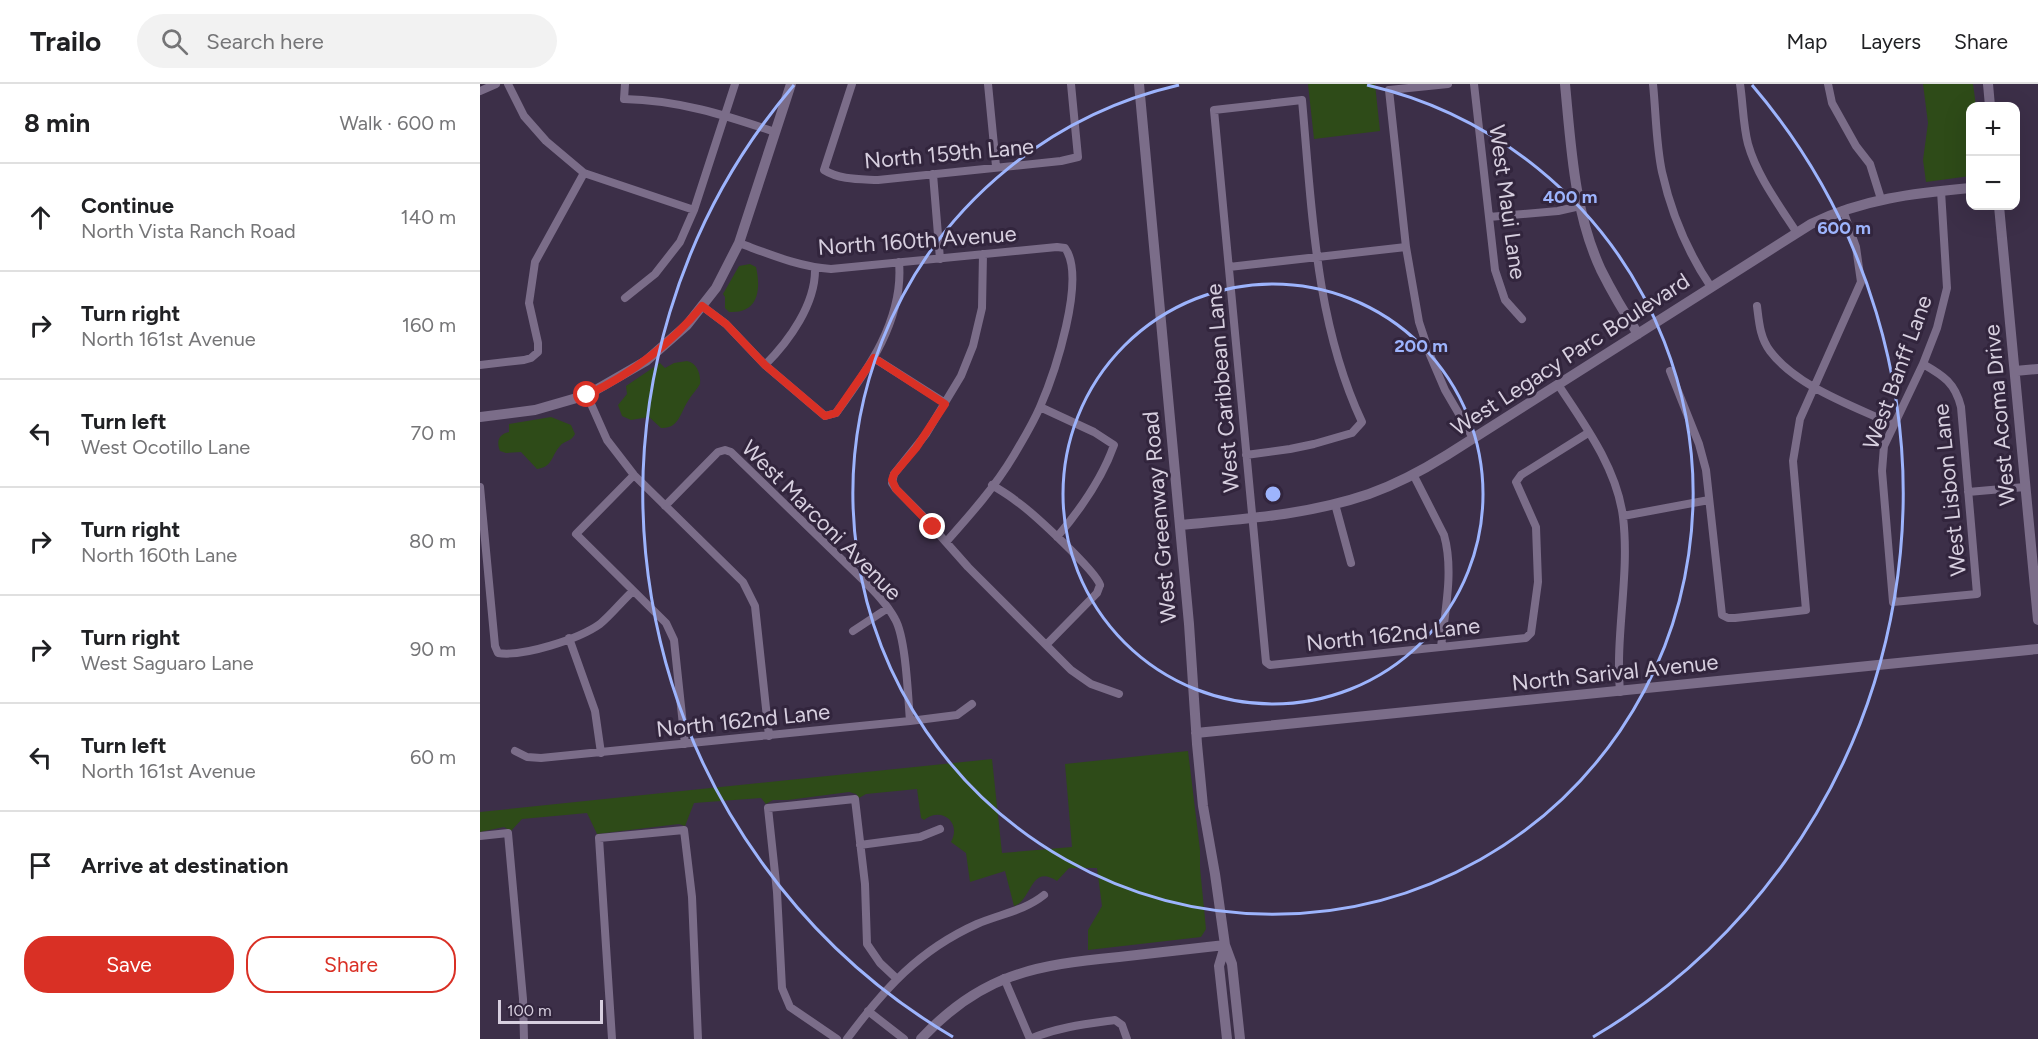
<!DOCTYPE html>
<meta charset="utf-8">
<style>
:root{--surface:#fff;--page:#f2f2f2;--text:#202124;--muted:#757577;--line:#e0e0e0;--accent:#d93025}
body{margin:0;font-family:Figtree,sans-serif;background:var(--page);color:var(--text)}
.controls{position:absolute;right:18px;top:18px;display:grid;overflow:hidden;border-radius:12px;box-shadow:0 6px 24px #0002}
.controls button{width:54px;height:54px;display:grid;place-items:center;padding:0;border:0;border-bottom:2px solid var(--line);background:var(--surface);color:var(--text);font:30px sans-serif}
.scale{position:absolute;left:18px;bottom:15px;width:105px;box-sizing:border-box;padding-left:6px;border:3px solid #d7cfdf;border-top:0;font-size:16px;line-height:21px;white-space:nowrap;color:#d7cfdf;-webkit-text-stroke:4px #32253d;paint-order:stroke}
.stop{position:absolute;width:18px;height:18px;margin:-14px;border:4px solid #d93025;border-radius:50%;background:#fff}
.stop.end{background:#d93025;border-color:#fff;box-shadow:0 2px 6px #0008}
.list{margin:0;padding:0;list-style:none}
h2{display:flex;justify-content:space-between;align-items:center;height:78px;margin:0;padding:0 24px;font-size:26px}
h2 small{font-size:20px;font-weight:400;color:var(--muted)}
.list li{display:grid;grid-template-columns:39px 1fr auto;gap:18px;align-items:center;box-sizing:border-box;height:108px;padding:0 24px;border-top:2px solid var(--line)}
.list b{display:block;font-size:22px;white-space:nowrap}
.list p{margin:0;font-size:20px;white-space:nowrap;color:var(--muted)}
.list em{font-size:20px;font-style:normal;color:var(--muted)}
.actions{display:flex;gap:12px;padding:18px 24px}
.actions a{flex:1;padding:14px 0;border:2px solid var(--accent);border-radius:24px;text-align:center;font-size:21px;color:var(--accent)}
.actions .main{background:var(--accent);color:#fff}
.icon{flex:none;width:33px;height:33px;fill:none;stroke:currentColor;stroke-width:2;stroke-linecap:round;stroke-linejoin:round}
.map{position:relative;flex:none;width:1558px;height:955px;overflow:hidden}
header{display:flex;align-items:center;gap:36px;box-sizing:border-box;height:84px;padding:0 30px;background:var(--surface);border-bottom:2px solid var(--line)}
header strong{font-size:28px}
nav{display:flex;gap:33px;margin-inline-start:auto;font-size:21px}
.search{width:420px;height:54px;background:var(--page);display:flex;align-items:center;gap:15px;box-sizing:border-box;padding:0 21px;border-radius:33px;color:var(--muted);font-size:22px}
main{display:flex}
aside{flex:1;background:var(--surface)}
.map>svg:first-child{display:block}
</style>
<header>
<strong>Trailo</strong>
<div class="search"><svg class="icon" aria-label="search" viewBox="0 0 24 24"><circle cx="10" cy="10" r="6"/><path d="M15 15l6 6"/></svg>Search here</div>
<nav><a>Map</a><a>Layers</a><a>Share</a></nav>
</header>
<main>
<aside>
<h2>8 min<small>Walk · 600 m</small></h2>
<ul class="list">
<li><svg class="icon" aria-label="ahead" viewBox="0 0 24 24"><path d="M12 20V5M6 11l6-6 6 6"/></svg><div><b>Continue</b><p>North Vista Ranch Road</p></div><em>140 m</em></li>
<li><svg class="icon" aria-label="right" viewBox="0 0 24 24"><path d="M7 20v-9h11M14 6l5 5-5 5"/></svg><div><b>Turn right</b><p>North 161st Avenue</p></div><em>160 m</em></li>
<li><svg class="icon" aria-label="left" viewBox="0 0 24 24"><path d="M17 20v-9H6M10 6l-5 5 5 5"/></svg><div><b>Turn left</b><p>West Ocotillo Lane</p></div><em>70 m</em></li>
<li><svg class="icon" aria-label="right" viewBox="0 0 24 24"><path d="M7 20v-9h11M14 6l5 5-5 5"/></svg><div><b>Turn right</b><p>North 160th Lane</p></div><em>80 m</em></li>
<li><svg class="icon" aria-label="right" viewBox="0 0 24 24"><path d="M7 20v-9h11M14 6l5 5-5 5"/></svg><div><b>Turn right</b><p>West Saguaro Lane</p></div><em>90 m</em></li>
<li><svg class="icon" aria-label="left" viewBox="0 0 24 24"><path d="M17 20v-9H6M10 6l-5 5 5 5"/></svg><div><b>Turn left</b><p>North 161st Avenue</p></div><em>60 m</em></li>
<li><svg class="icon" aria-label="arrive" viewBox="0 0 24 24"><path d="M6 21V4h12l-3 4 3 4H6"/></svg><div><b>Arrive at destination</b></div></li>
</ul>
<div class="actions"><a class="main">Save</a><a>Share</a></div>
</aside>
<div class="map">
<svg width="1558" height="955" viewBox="0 0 1558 955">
<rect width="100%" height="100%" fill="#3c2f48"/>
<path fill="#2e4b18" d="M828 0H895L900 47 834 55Z
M1443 0H1493L1496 22H1490V92L1446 98 1443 76 1448 39Z
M270 180 276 183C281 205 279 230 249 228L245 224V213L243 210 259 182Z
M207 277C217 279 221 290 220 300 217 306 211 311 208 317 200 329 199 345 181 344L169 333 151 336 142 332 138 321 147 310 146 302 180 279 185 284 194 279Z
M71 333 91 341 95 350C91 358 85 356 80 362 71 372 73 383 57 385L41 368 26 369 20 367C16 357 19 350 29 348V340Z
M708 667 720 766V784L726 845 721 853 608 866V846L622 822 617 784H589L577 797C550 779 552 817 534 822L525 787 490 798 486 769 471 758C482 738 461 722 444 736L441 734 437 705 386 710 379 714 376 710 369 708 308 716H293L286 720 281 714 214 719 205 742 199 740 117 750 107 729 42 735 31 747 24 743 0 748V728L512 675 522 769 592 763 585 680Z"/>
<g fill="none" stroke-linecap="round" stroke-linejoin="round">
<path stroke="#7b6d89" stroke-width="8" d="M28 0 44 32 66 57 104 89 214 126
M145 0 144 15C198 16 245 31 295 48
M372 0 344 86C360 96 379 95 398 96L581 77 598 73 591 0
M508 0 516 82
M968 0 909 6 926 163 939 238 950 271 965 306 993 354
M994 0 1015 186 1025 216 1042 235
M1173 0C1176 29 1176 60 1182 88 1191 128 1208 169 1231 203
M1260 0C1263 19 1263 41 1268 60 1277 92 1299 121 1317 149
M1348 0 1352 19 1376 62 1390 80 1401 115
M0 7 16 0
M453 90 460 175
M1009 133 1078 127 1100 122
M259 159C289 170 319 183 351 185L577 163 585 164C607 194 574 291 560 323 553 339 543 356 534 371 515 403 490 431 466 458
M503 170 502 224 493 262 481 292 446 350 414 390 412 399 416 405 441 430 488 483 591 586 611 600 639 610
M749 183 926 163
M145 214 175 190 200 158 214 126 255 0
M222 222 246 240 285 281 345 332 356 329C388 286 424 235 419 178
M1277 222C1279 238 1280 254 1290 267 1317 303 1374 322 1414 341
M394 274 465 319
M1443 280C1464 292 1475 299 1481 323L1497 510 1413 518 1402 387 1404 362 1443 280 1457 244 1467 204 1461 107
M0 281 44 276 51 274 58 268V259L49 219 55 178 104 89
M285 281C309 257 336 220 335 184
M1190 287 1219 360 1226 386 1242 531 1248 534H1255L1326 526 1313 377 1320 335 1381 198 1376 163 1363 126
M1079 302C1105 341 1137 385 1143 433 1150 491 1135 550 1140 608
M107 311 127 356 154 391 263 498 275 522 289 652
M560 323 614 348 634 361C622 395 600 426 577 453
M766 371 810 365 834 360 872 349 882 338C835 238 832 125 822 16L734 26 786 578 790 581 1046 554 1051 549 1058 498 1056 443 1036 398 1041 391 1108 349
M933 390 964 451C974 486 965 527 961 563
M154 391 96 450 186 539 194 556 205 660
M512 401C520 406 529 411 536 417 551 427 616 487 620 501
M0 403 15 562 18 569C43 573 99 555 120 540 132 530 141 518 153 507
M1488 408 1545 403
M855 420 871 479
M185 422 238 368 245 366 251 368 382 495C394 507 407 520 415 535 426 554 428 613 430 637
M1143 432 1229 416
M373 547 408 524
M89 554 115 627 121 669
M566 561 617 509 620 501
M35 667 47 673 61 674 430 637 477 631 492 620
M0 752 28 749 43 915 44 955
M380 761 440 753 460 745
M524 894 550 955
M388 927 424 955
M132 955 119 754 204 746 212 813 218 955
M357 955 310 923 302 904 297 808 288 724 375 715 385 800 387 860 400 879 416 894
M367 955C404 905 439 866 497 840 520 830 544 827 564 811
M550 955C578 943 606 940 635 936L642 941 647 955"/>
<path stroke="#7b6d89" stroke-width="10" d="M659 0 709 540 717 660 723 722 735 790 745 861 752 880 760 955
M1085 0C1091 62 1094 128 1121 186 1132 208 1145 230 1158 250
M1508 0 1510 22
M1519 122 1558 536
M1535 287 1558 285
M0 333 55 326 107 311 166 277 207 241 236 204 259 159 311 0
M700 441C764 435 828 431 889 410 917 400 943 386 967 371L1331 140C1382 115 1435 109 1490 104
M716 649 1558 565
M745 862 739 882 747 955
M441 955C501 890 555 881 639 873 675 869 710 865 745 861"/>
</g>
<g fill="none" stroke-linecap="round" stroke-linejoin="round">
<path stroke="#d93025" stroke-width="8" d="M107 311C153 289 190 261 222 222L246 240 285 281 345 332 356 329 394 274 465 320 436 364 414 390 412 396 416 405 453 443"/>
</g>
<g fill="none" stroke="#9db4fd" stroke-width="3">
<circle cx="793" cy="410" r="210"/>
<path d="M887 1A420 420 0 1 1 699 1"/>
<path d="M473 953A630 630 0 0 1 314 1M1272 1A630 630 0 0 1 1113 953"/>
</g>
<g text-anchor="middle" stroke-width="6" stroke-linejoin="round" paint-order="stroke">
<g font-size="22" fill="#d7cfdf" stroke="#32253d">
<text transform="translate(469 69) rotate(-5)" y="8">North 159th Lane</text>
<text transform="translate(1028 118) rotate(82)" y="8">West Maui Lane</text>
<text transform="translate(437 156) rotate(-4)" y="8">North 160th Avenue</text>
<text transform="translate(1090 270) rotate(-33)" y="8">West Legacy Parc Boulevard</text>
<text transform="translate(1417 288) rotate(-70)" y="8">West Banff Lane</text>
<text transform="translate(742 304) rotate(-95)" y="8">West Caribbean Lane</text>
<text transform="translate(1519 331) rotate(-95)" y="8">West Acoma Drive</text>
<text transform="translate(1469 406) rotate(-96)" y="8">West Lisbon Lane</text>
<text transform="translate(679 433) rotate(-95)" y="8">West Greenway Road</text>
<text transform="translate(342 436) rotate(45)" y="8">West Marconi Avenue</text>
<text transform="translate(913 550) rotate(-6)" y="8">North 162nd Lane</text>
<text transform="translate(1135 588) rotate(-6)" y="8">North Sarival Avenue</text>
<text transform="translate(263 636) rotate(-6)" y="8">North 162nd Lane</text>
</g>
</g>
<circle cx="793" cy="410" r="9" fill="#9db4fd" stroke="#32253d" stroke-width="3"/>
<g font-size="18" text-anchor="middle" font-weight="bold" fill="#9db4fd" stroke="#32253d" stroke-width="6" stroke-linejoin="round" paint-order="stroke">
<text x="1090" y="119">400 m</text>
<text x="1364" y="150">600 m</text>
<text x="941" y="268">200 m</text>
</g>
</svg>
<div class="controls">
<button>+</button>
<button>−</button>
</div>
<div class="scale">100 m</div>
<div class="stop" style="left:107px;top:311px"></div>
<div class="stop end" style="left:453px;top:443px"></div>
</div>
</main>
